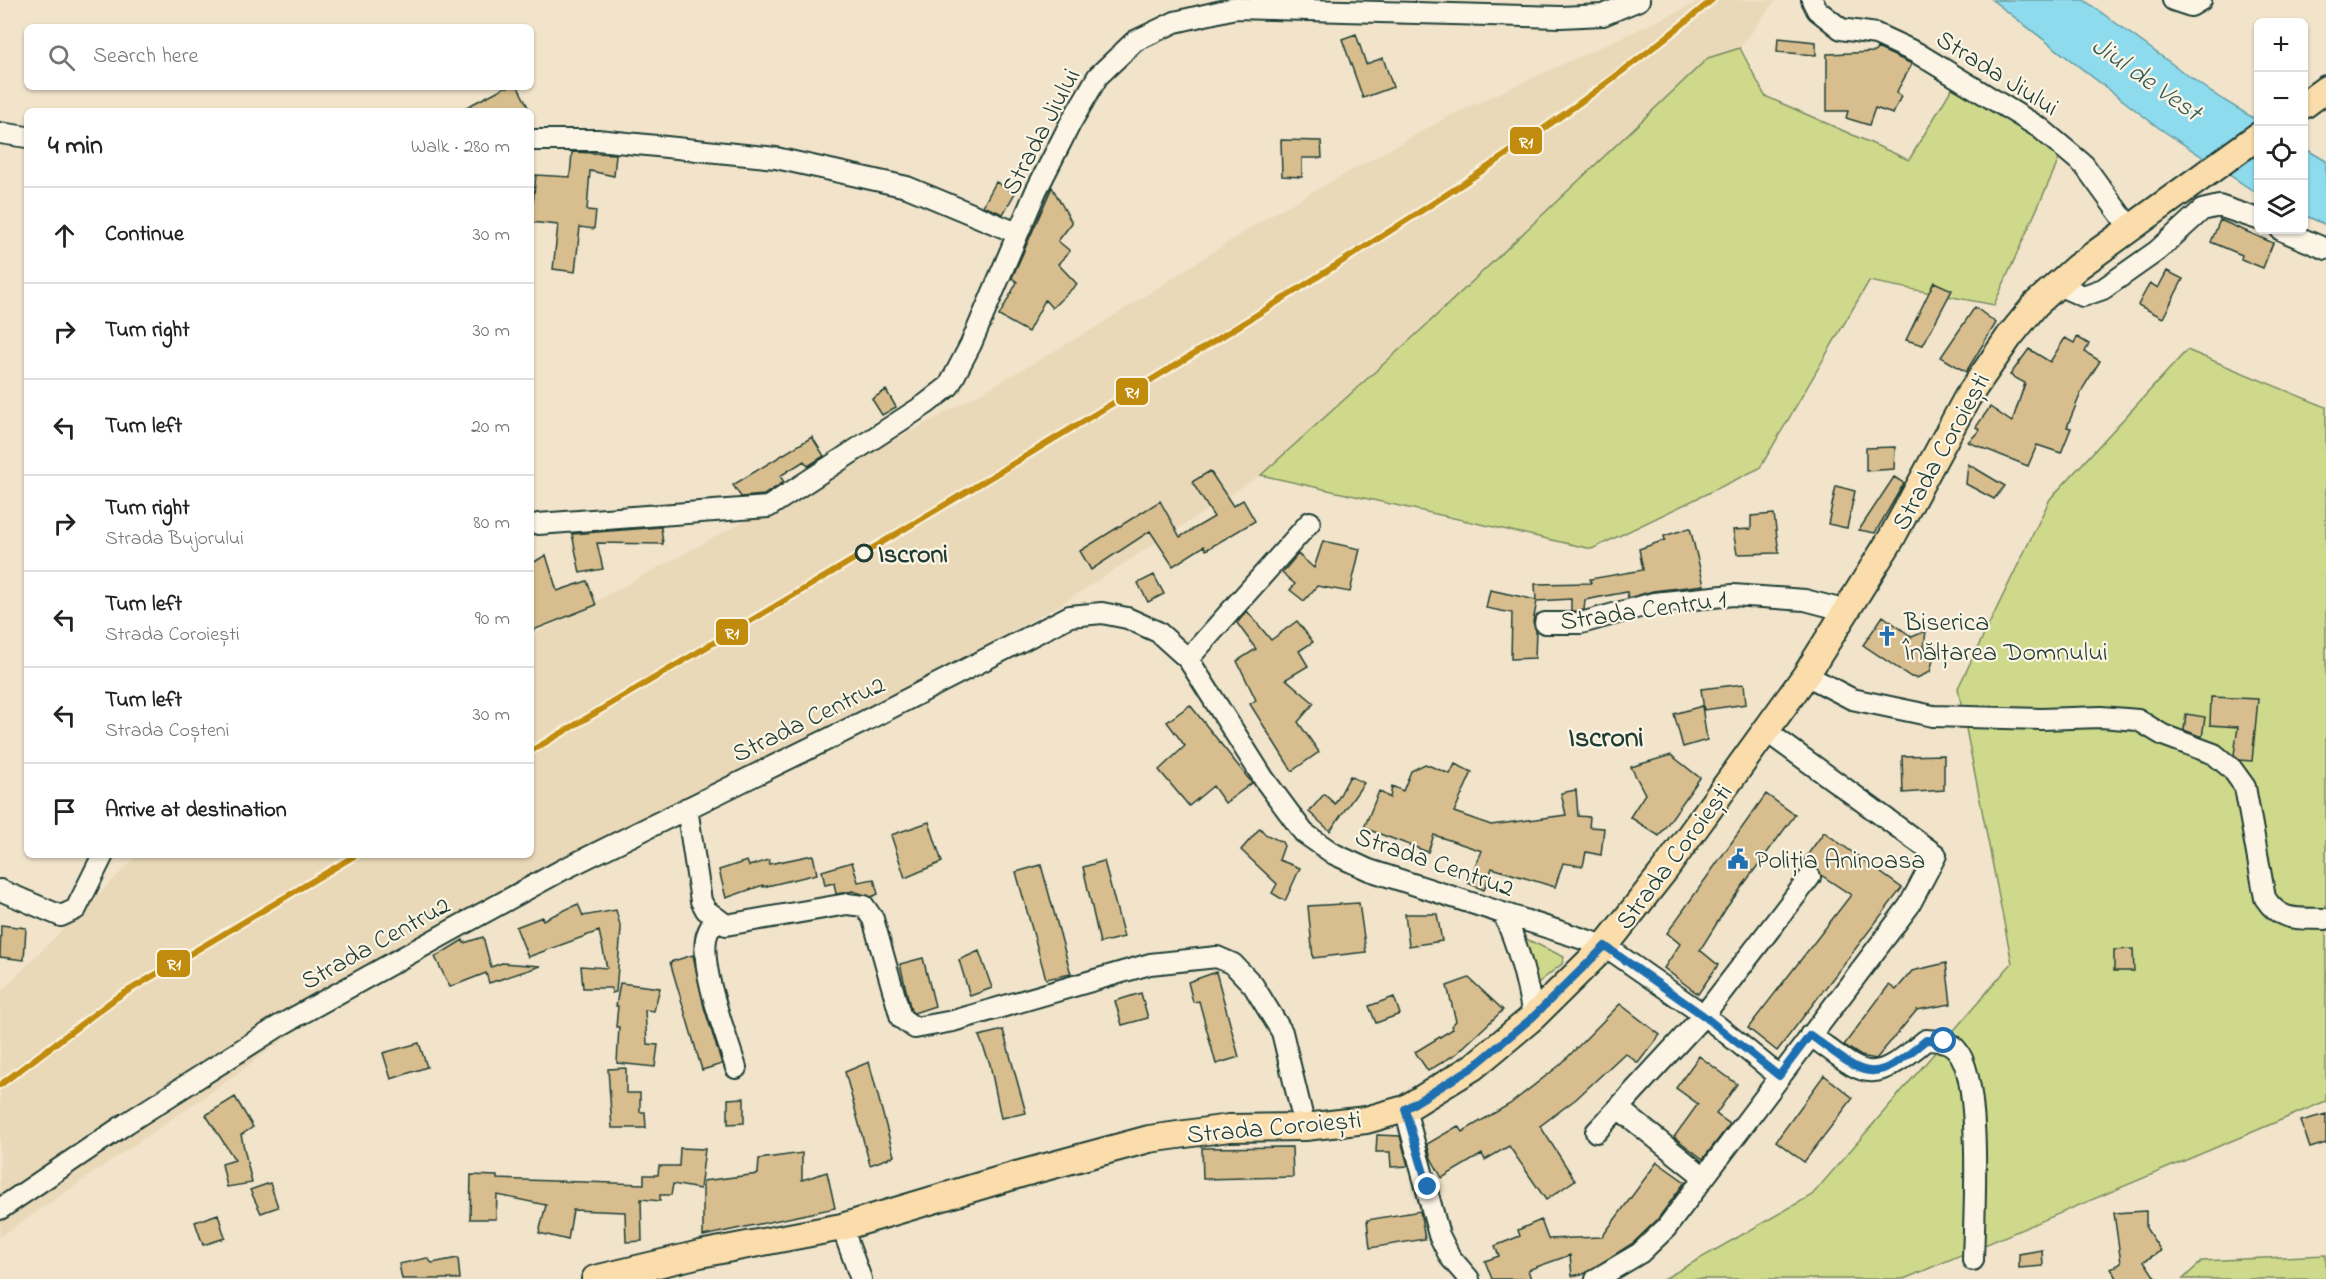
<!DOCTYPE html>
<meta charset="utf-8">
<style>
:root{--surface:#fff;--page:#f2f2f2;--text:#222;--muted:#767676;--line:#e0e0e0}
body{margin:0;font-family:"Indie Flower",sans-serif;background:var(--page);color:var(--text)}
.controls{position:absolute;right:18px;top:18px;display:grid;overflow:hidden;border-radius:9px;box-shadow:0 2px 4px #0004}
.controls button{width:54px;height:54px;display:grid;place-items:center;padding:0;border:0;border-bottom:2px solid var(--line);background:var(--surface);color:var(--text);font:30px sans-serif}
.stop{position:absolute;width:18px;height:18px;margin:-14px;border:4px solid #1f6fb2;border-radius:50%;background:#fff}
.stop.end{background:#1f6fb2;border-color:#fff;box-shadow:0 2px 6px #0008}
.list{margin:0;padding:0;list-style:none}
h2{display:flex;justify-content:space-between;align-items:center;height:78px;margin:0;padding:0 24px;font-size:26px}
h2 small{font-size:20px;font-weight:400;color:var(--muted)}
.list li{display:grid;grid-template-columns:39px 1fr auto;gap:18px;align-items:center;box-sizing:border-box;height:96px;padding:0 24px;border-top:2px solid var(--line)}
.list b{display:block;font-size:22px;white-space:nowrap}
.list p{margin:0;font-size:20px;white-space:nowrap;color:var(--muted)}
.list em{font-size:20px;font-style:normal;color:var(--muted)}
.icon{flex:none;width:33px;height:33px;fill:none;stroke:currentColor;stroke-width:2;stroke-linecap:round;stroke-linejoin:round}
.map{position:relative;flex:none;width:2326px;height:1279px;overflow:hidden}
.search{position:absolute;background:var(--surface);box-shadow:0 2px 4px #0004;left:24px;top:24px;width:510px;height:66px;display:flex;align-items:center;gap:15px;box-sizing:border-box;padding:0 21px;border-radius:9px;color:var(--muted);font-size:22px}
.panel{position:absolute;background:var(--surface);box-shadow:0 2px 4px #0004;left:24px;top:108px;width:510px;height:750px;border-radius:9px}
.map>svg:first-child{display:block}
</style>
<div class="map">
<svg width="2326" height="1279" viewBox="0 0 2326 1279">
<rect width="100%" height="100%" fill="#f1e4cb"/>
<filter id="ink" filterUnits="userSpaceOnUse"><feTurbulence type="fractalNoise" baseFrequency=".0167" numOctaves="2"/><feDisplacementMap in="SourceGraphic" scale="12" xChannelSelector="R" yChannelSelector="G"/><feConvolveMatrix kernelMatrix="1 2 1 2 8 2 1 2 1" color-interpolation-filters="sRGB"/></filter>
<g filter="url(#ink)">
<path fill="#ead9b9" d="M1703 0H1776L1740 48 1708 58 1421 330 1261 475 1060 605 518 899 375 972 223 1084 0 1237V992L138 855H531V636L967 401 1098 326 1269 216 1451 115Z"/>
<path fill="#cfd98c" stroke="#778b60" stroke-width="1.5" d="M1740 48 1765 96 1909 160 1952 88 2065 146 1994 305 1869 281 1760 468 1592 549 1261 475 1421 330 1708 58Z
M2187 350 2326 407V1101L1904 1279H1664L1812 1195 2012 963 1958 688 2050 499Z
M1524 938 1564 957 1562 964 1534 986Z
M2326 1255V1279H2183L2202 1261Z"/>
<path fill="#8edbed" stroke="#629ca3" stroke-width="1.5" d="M1992 0H2084L2212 93 2258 121V194L2159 128Z
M2304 148 2326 161V225L2304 215Z"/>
<path fill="#d8be8e" stroke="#1f3d34" stroke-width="1.5" d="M1356 34 1366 64 1383 58 1393 87 1363 98 1342 39Z
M1778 38 1816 42V55L1777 52Z
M1877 48 1912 64 1896 93 1901 96 1893 114 1875 108 1869 125 1846 118 1848 111H1827V54L1875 52Z
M505 87H518L530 111H459Z
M1281 140 1321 141 1322 158H1302V177L1282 176Z
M572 152 616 154 614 176 590 171 587 210 596 211 594 229 580 227 575 272 553 269 558 225 531 222V202L533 203 536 175 570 177Z
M996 182 1015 193 1003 214 983 206Z
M1052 187 1072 223 1058 241 1070 251 1058 264 1077 284 1052 308 1045 300 1028 332 999 316 1017 282 1012 278Z
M2220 220 2273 243 2263 268 2241 259 2242 255 2211 242Z
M2167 271 2183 279 2163 318 2138 305 2150 283 2158 288Z
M1934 282 1952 290 1923 345 1906 340Z
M1975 307 1996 323 1966 372 1941 357Z
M2077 337 2089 344 2085 352 2100 361 2083 388 2067 427 2071 428 2061 453 2037 445 2028 466 1968 442 1980 430 1976 427 1990 407 2012 422 2025 383 2010 375 2029 349 2050 362 2065 338 2074 343Z
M886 390 896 407 882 415 872 399Z
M812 437 824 456 808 466 804 461 780 476 784 482 764 495 741 497 733 485Z
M1895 447 1894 469 1866 471V448Z
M1968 464 2005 486 1994 499 1966 484Z
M1210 471 1233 506 1243 500 1255 521 1206 550 1204 546 1173 566 1150 531 1091 570 1080 551 1160 501 1180 537 1214 517 1192 482Z
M1894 477 1904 483 1875 533 1859 530Z
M1836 486 1855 491 1847 528 1828 524Z
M1774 514 1779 553 1737 554 1733 530 1751 529V516Z
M661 527 663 544 597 543 603 569 580 573 572 534Z
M1690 528 1704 585 1653 591 1628 598 1627 592 1585 600 1584 610 1579 611H1571V599L1537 601 1533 622 1536 630 1535 658 1511 659 1512 613 1486 608 1490 590 1536 600 1535 584 1591 583 1590 579 1643 570 1639 549 1665 540 1664 536Z
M1323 541 1360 549 1350 592 1317 586 1304 601 1290 590 1295 584 1282 573 1298 554 1314 568Z
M546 555 557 591 587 581 596 605 531 631V564Z
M1154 575 1164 594 1148 602 1138 583Z
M1247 611 1271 640 1297 621 1313 642 1299 651 1308 666 1286 679 1314 703 1298 722 1319 752 1292 771 1250 704 1256 700 1237 661 1256 649 1237 623Z
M1883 616 1912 637 1926 631 1924 646 1933 660 1930 672 1917 678 1911 677 1863 645Z
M1744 684 1746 704 1704 710 1701 689Z
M2211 697 2258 699 2252 761 2239 760 2234 755 2238 727 2210 725Z
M1190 705 1252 783 1225 803 1213 786 1189 806 1159 770 1185 746 1167 722Z
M1702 706 1707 740 1683 747 1674 714Z
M2186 714 2205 717 2202 737 2184 730Z
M1671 755 1700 778 1659 836 1630 817 1645 794 1631 767Z
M1944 755V790L1903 793 1902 756Z
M1425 764 1450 774 1455 764 1472 772 1454 812 1491 825 1566 815 1561 793 1576 790 1578 816 1590 817 1589 827 1604 828 1601 855 1586 852 1583 866 1563 863 1555 887 1492 868 1484 890 1468 883 1482 851 1434 835 1428 852 1364 828 1379 791 1390 798 1392 786 1403 791 1411 771Z
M1350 776 1364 783 1330 831 1309 812 1324 794 1335 804Z
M1766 794 1795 815 1727 907 1700 950 1718 965 1698 994 1664 968 1680 944 1667 933Z
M929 822 942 862 905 878 891 835Z
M1260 828 1265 834 1282 842 1284 846 1279 860 1300 868 1285 901 1272 893 1277 884 1241 850Z
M1824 832 1902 888 1777 1051 1748 1028 1851 895 1821 875 1817 867 1803 861Z
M813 855 817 874 763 887V885L726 898 719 870 747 861 749 866 769 860V864Z
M1104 861 1124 937 1100 943 1083 867Z
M852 862 858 882 874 879 878 894 871 897 853 891 836 894 834 883 825 885 822 871Z
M1041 865 1071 974 1046 979 1016 872Z
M1359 903 1366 952 1313 958 1308 906Z
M578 904 583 916 616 910 621 929 616 992 612 993 611 988H583L581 966 607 968 599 931 528 957 516 927 542 917 543 920Z
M1405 914H1437L1442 941 1409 946Z
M1 925 26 928 24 960 0 957Z
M483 937 491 967 502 963 541 966 489 983 486 973 450 987 435 957 463 940 464 943Z
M2133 949 2134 971H2114V950Z
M979 951 992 988 970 996 959 960Z
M693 955 704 1007 722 1064 702 1070 670 962Z
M923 958 935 1006 914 1013 911 1011 900 964Z
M1946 963 1951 1004 1917 1010 1876 1059 1861 1056 1844 1045 1889 985 1896 990 1912 971Z
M1216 972 1239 1057 1216 1064 1199 1001 1193 1002 1188 982Z
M1469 978 1503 1010 1456 1054 1428 1071 1415 1052 1453 1029 1451 1026 1456 1021 1447 986Z
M620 983 660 988 654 1011 645 1010 647 1044 658 1045 655 1067 617 1063 619 1027H616L618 1006H616Z
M1141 993 1148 1018 1122 1025 1115 1001Z
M1394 997 1400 1014 1376 1023 1369 1006Z
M1620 1004 1660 1035 1638 1063 1625 1053 1576 1099 1540 1126 1575 1180 1546 1200 1509 1146 1485 1160 1482 1154 1442 1178 1431 1158 1427 1144 1458 1126 1462 1132 1510 1104 1560 1065Z
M1003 1030 1026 1113 1001 1118 990 1064 979 1036Z
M419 1043 427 1067 391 1079 383 1053Z
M1699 1056 1737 1084 1716 1114 1730 1124 1703 1159 1674 1137 1698 1104 1676 1088Z
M869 1062 894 1156 870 1165 845 1072Z
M626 1068V1093H640V1112H645L646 1128H612L608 1069Z
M1824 1075 1853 1098 1804 1162 1776 1141Z
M235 1097 253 1127 241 1135 252 1183 227 1187 222 1164 235 1160 206 1115Z
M744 1098V1123L728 1124V1099Z
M2326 1114V1143L2310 1148 2301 1121Z
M1377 1135 1400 1136 1408 1166 1391 1167 1390 1152H1376Z
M1292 1147 1293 1177 1203 1179 1202 1148Z
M680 1148 705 1149 700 1189 673 1184 671 1195H660V1201L641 1199 642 1241 626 1242 625 1212 573 1210 568 1240 539 1233 546 1205 497 1195 496 1219H470L471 1175 497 1176V1179L644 1184V1175H658L659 1166H679Z
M802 1153V1180L827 1172 835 1208 703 1236V1181L758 1174 759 1159Z
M1657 1162 1685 1182 1657 1220 1633 1243 1586 1273 1572 1276 1570 1255 1528 1270 1531 1279H1492L1485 1261 1499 1256 1495 1246 1520 1236 1518 1230 1541 1220 1548 1239 1602 1237Z
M270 1183 278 1207 261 1213 250 1190Z
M1420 1211 1425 1239 1370 1248 1367 1220Z
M2146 1211V1228L2161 1251 2144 1261 2156 1279H2118L2111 1269 2121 1263 2114 1213Z
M218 1214 225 1238 203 1245 195 1222Z
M2042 1250 2043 1266 2019 1268V1254Z
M427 1258 432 1263 458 1258 460 1279H402L399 1264Z"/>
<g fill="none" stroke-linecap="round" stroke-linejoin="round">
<g stroke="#1f3d34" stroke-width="24">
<path id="minor" d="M1812 0 1817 10 1841 29 1876 34 1917 53 2040 128 2084 165 2130 228
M2173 0 2191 6 2201 0
M0 133 27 137
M531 140H597L776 158 907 187 1017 233
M2281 230 2326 249
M2056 284 2083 296 2103 289 2157 251 2202 210 2219 206 2258 219
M538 524 768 507 926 404 949 386 971 344 1036 191 1070 124 1098 76 1135 41 1175 22 1235 8 1561 17 1603 15 1639 0
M1545 623H1581L1654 603 1733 595 1805 600 1847 611
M1188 659 1310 522
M1806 675 1852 699 1933 716 2041 719 2101 717 2138 720 2163 735 2214 754 2232 769 2245 787 2265 898C2281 923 2299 918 2326 919
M687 808 701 901 706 910 726 925 847 904 864 906 873 919 901 1018 915 1028 953 1021 1150 964 1217 957 1233 964 1253 985 1282 1032 1305 1127
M0 890 61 916 76 909 103 855
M1503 913C1519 947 1527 979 1533 1017
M716 918C712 924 707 932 706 939 701 973 726 1034 736 1068
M1810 1035C1866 1075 1867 1089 1926 1040 1938 1041 1948 1040 1956 1049 1983 1077 1974 1218 1973 1260
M1618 1108 1704 1177
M1405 1109 1439 1235 1450 1257 1469 1279
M1596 1132 1704 1015 1810 877
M0 1209 127 1123 279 1026 463 924 562 870 863 722 1070 616 1102 613 1127 618 1158 632 1188 659 1264 779 1304 833 1334 854 1369 870 1605 946 1704 1015 1779 1076
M842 1227 861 1279
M1596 1279 1640 1253 1666 1228 1909 906 1936 855 1766 731"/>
</g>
<g stroke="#1f3d34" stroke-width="30">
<path id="major" d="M2304 105 2326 89
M595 1279 700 1254 842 1227 1020 1174 1149 1139 1229 1128 1305 1127 1366 1120 1405 1109 1473 1067 1533 1017 1605 946 1664 871 1806 675 1891 539 1967 398 2009 337 2036 304 2077 267 2258 136"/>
</g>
<use href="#minor" stroke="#fcf5e5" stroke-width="20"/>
<use href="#major" stroke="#faddab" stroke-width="26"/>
<g stroke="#fcf5e5" stroke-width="10">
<path id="rail-1" d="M531 751C759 616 987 481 1213 342 1384 236 1557 130 1712 0
M0 1085 116 998 356 855"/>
</g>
<use href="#rail-1" stroke="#c18c0d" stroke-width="6"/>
</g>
</g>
<g fill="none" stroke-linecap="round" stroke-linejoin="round" filter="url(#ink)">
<path stroke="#1f6fb2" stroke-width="8" d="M1428 1187 1405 1109 1473 1067 1533 1017 1605 946 1704 1016 1779 1076 1810 1035C1866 1075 1868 1089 1926 1040L1944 1041"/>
</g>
<defs>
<g id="church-bare" transform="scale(1.62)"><path d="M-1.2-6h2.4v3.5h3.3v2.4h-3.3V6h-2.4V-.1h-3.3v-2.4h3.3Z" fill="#1f6fb2" stroke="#fcf5e5" stroke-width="2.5" paint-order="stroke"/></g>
<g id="civic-bare" transform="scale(1.62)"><path d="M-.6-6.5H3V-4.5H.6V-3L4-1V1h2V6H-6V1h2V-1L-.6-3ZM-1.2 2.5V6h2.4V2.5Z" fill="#1f6fb2" stroke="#fcf5e5" stroke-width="2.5" paint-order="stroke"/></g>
</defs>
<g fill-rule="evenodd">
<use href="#church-bare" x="1887" y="636"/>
<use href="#civic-bare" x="1738" y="859"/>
</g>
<circle fill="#fcf5e5" stroke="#1f3d34" stroke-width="3" cx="864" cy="553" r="8"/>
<g text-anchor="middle" stroke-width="4.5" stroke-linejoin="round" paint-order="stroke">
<g font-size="26" fill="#1f3d34" stroke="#fcf5e5">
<text transform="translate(1998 72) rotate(32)" y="9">Strada Jiului</text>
<text transform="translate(1040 131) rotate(-62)" y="9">Strada Jiului</text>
<text transform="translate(1940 451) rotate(-61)" y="9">Strada Coroiești</text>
<text transform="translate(1643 609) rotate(-8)" y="9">Strada Centru 1</text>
<text transform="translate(808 718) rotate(-26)" y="9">Strada Centru2</text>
<text transform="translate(1673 856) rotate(-53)" y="9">Strada Coroiești</text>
<text transform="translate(1435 861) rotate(19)" y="9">Strada Centru2</text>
<text transform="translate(375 942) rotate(-29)" y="9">Strada Centru2</text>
<text transform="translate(1274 1126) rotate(-5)" y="9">Strada Coroiești</text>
</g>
<g font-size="26" font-weight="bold" fill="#1f3d34" stroke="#fcf5e5" text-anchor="start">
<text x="878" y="562">Iscroni</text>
</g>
<g font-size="26" fill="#1f3d34" stroke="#fcf5e5" text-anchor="start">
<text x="1904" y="630">Biserica<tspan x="1904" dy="30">Înălțarea Domnului</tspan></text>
<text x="1755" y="868">Poliția Aninoasa</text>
</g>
<g font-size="27" font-style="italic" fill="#355d59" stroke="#fcf5e5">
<text transform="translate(2147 78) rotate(35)" y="9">Jiul de Vest</text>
</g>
<g font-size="28" font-weight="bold" fill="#1f3d34" stroke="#fcf5e5">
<text x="1606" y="746">Iscroni</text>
</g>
</g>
<g stroke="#fcf5e5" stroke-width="2">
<rect x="1509" y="126" width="34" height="29" rx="6" fill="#c18c0d"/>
<rect x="1115" y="377" width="34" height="29" rx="6" fill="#c18c0d"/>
<rect x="715" y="618" width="34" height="28" rx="6" fill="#c18c0d"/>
<rect x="156" y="949" width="35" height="29" rx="6" fill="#c18c0d"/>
</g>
<g font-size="16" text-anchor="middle" font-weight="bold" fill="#fff">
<text x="1526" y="147">R1</text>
<text x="1132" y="397">R1</text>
<text x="732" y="638">R1</text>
<text x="174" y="969">R1</text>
</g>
</svg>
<div class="controls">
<button>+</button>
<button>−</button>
<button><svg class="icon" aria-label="locate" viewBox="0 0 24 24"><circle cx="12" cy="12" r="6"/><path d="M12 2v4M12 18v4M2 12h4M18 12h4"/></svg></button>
<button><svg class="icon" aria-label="layers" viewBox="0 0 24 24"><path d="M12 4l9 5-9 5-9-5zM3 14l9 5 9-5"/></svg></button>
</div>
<div class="stop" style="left:1944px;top:1041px"></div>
<div class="stop end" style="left:1428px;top:1187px"></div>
<div class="search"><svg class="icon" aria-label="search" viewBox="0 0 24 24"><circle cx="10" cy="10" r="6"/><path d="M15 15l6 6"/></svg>Search here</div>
<section class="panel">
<h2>4 min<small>Walk · 280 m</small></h2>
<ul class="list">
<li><svg class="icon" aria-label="ahead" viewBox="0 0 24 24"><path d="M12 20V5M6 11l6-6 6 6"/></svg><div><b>Continue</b></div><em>30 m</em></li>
<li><svg class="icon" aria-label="right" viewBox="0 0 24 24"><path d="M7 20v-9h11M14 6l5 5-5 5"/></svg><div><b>Turn right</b></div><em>30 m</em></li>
<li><svg class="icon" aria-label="left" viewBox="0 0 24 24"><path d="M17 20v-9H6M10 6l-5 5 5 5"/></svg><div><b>Turn left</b></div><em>20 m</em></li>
<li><svg class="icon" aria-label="right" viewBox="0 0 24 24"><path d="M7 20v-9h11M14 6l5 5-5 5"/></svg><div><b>Turn right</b><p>Strada Bujorului</p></div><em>80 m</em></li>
<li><svg class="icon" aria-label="left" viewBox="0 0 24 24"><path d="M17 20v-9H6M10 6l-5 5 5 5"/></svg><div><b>Turn left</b><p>Strada Coroiești</p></div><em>90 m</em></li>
<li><svg class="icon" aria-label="left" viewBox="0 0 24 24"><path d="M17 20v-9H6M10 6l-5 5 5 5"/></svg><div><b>Turn left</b><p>Strada Coșteni</p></div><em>30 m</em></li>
<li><svg class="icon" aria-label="arrive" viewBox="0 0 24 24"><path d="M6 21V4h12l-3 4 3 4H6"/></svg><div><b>Arrive at destination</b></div></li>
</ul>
</section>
</div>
